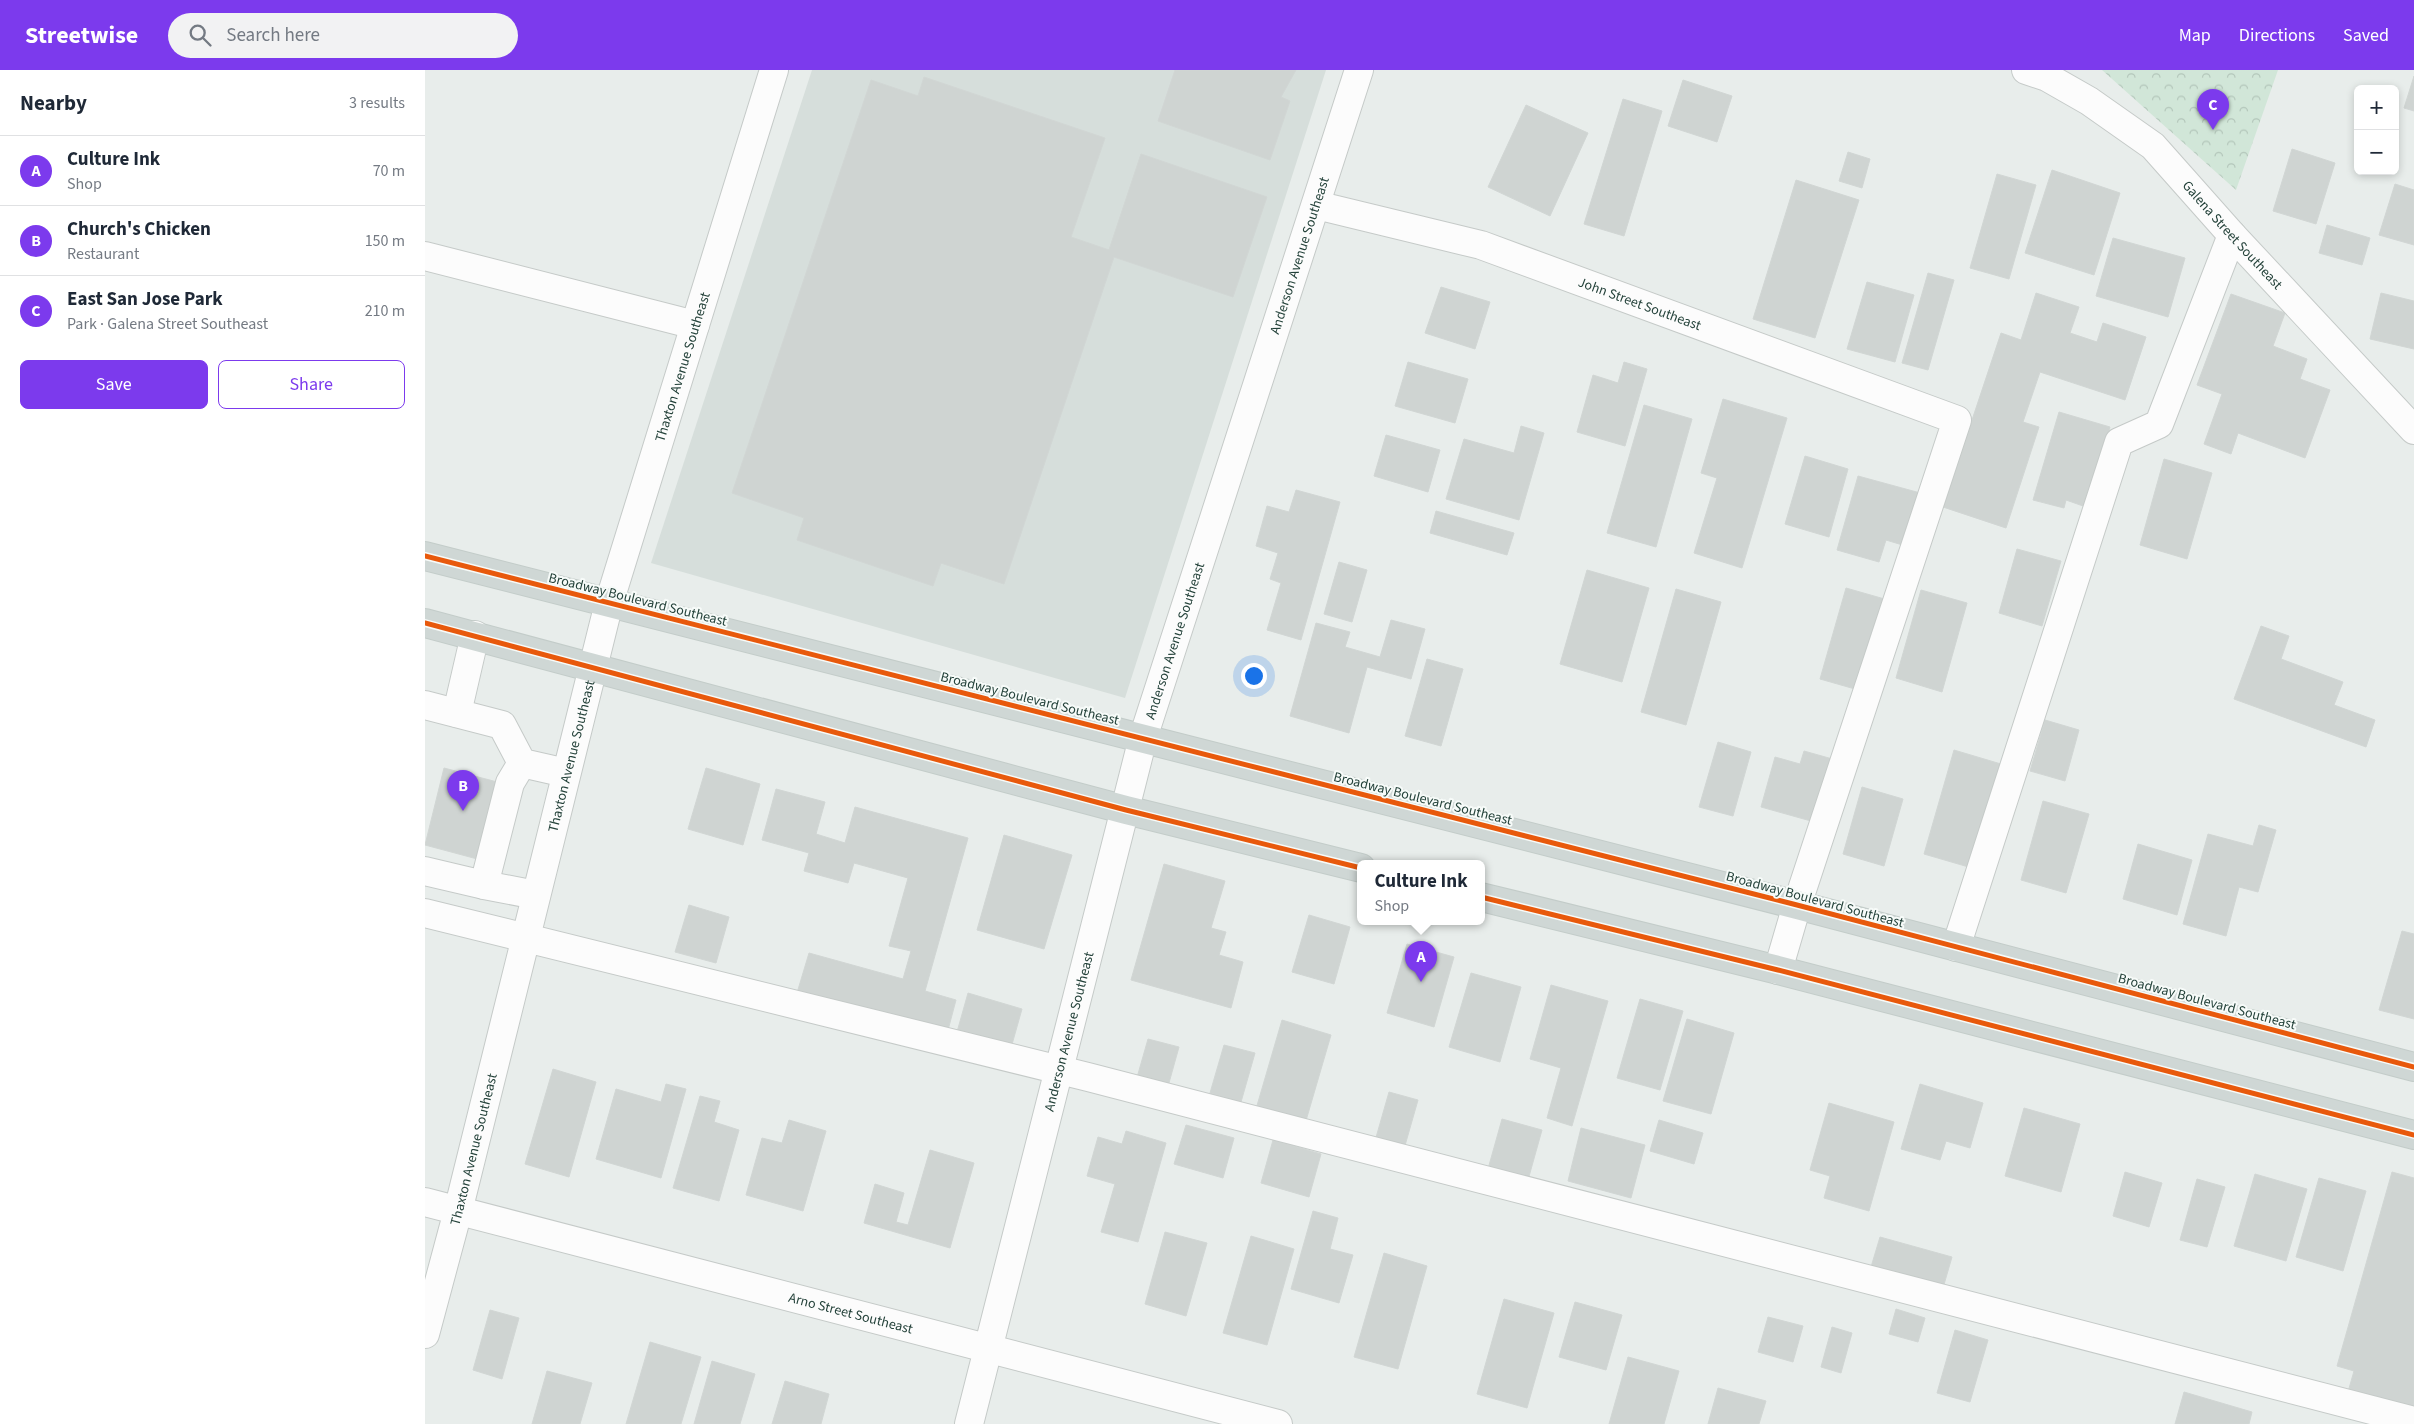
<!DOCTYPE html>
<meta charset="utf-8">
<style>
:root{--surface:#fff;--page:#f2f2f3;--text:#1f2937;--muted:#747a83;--line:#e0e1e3;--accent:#7c3aed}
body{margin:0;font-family:"Source Sans 3",sans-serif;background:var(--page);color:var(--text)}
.controls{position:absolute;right:15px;top:15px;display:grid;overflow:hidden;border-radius:8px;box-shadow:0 2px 8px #0003}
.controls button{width:45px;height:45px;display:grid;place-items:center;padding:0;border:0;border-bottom:1px solid var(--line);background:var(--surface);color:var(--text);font:25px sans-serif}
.you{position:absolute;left:828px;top:605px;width:18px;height:18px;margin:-12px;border:4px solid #fff;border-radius:50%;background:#1a73e8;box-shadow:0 0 0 8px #1a73e833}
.badge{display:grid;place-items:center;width:32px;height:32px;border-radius:50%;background:var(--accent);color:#fff;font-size:16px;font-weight:700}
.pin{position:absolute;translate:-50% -41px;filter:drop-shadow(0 1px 2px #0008)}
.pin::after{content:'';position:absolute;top:26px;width:18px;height:15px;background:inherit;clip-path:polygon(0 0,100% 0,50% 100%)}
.popup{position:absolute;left:932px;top:790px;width:128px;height:65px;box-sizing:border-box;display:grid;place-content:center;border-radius:8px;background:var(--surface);filter:drop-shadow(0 1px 4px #0005);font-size:16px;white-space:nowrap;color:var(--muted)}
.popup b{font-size:19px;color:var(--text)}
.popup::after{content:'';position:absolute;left:50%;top:100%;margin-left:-10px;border:10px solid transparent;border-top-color:var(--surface)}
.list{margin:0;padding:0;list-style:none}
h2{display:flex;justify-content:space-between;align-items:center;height:65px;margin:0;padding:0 20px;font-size:21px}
h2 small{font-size:16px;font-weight:400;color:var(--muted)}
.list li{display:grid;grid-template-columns:32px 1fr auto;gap:15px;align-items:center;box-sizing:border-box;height:70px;padding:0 20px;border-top:1px solid var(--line)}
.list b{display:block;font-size:19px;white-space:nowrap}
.list p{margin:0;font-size:16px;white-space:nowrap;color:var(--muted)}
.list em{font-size:16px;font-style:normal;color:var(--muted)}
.actions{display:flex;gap:10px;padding:15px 20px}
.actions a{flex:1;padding:11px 0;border:1px solid var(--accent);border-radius:8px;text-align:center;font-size:18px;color:var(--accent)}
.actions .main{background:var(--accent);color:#fff}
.icon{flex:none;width:28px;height:28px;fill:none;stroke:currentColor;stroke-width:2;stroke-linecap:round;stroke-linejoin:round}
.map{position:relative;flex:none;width:1989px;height:1354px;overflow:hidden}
header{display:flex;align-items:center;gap:30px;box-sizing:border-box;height:70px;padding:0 25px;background:var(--accent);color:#fff}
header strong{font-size:24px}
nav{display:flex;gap:28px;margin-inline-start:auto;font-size:18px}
.search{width:350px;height:45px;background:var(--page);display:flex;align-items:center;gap:12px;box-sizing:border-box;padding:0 18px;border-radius:28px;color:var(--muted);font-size:19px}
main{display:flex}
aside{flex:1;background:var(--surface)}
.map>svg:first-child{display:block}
</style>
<header>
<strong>Streetwise</strong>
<div class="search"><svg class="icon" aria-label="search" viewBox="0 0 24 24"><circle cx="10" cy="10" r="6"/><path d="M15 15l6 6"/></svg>Search here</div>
<nav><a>Map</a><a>Directions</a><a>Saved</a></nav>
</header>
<main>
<aside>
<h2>Nearby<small>3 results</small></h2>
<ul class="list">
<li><span class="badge">A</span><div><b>Culture Ink</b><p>Shop</p></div><em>70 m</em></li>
<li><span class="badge">B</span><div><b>Church's Chicken</b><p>Restaurant</p></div><em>150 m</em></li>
<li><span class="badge">C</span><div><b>East San Jose Park</b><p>Park · Galena Street Southeast</p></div><em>210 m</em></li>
</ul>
<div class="actions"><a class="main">Save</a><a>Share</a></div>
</aside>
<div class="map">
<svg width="1989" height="1354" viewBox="0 0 1989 1354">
<defs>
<pattern id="park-crowns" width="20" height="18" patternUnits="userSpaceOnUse" patternTransform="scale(1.25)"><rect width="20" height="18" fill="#d1e6d8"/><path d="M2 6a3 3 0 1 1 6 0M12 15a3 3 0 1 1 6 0" fill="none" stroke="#b3c6ba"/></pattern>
</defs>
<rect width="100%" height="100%" fill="#e8edeb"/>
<path fill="#d6dedb" d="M387 0H901L700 628 226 493Z"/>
<path fill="url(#park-crowns)" d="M1677 0H1853L1811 120Z"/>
<path fill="#cfd4d2" stroke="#d1d6d4" d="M750 0H871L856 27 865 31 845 90 733 51Z
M1989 6V41L1979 38Z
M499 7 680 68 646 167 684 180 716 84 842 127 808 227 689 187 579 514 516 493 508 516 372 470 379 448 307 423 446 10 493 26Z
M1258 10 1307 26 1292 72 1243 56Z
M1198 29 1237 41 1199 166 1159 154Z
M1101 35 1163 63 1125 146 1063 117Z
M1867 79 1910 93 1891 154 1848 141Z
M1423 82 1445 89 1437 118 1414 111Z
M1627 100 1695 123 1669 205 1600 183Z
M1572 104 1611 115 1584 209 1545 198Z
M1371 110 1434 130 1390 268 1328 249Z
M1970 114 1989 120V175L1954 165Z
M1902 155 1945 168 1937 195 1894 183Z
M1688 168 1760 188 1743 247 1671 226Z
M1503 203 1529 210 1503 300 1477 293Z
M1442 212 1489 225 1470 292 1422 279Z
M1016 217 1065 232 1050 279 1000 263Z
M1611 223 1654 237 1645 263 1672 272 1678 253 1721 267 1700 330 1615 302 1598 352 1614 357 1581 458 1518 437 1576 263 1596 270Z
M1956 223 1989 231V279L1945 269Z
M1806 224 1860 243 1848 276 1882 289 1875 309 1905 320 1880 388 1813 363 1806 384 1779 374 1797 324 1772 315Z
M983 292 1043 309 1030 353 970 336Z
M1199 292 1222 299 1200 376 1152 362 1168 305 1193 313Z
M1298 329 1362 348 1317 498 1269 483 1292 408 1276 403Z
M1219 335 1267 349 1231 477 1182 463Z
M1634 342 1685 357 1661 437 1641 430 1639 438 1608 430Z
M1096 356 1119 363 1094 450 1021 429 1039 369 1089 383Z
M961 365 1015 380 1003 422 949 406Z
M1380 386 1423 399 1404 467 1360 454Z
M1739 389 1787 403 1762 489 1715 475Z
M1433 406 1499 424 1484 477 1461 470 1454 492 1412 480Z
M871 420 915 432 876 570 842 560 856 513 845 509 853 483 831 476 842 436 864 442Z
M1011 441 1089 463 1082 485 1005 463Z
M1592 479 1636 491 1617 556 1574 543Z
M914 492 942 500 927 552 899 544Z
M1162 500 1224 518 1197 612 1135 594Z
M1421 518 1463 530 1437 621 1395 609Z
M1251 519 1296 532 1261 655 1216 642Z
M1496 520 1542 533 1517 622 1471 608Z
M966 550 1000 559 986 609 942 597 924 663 865 646 891 553 925 562 920 577 955 587Z
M1836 556 1864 566 1856 589 1918 612 1909 635 1950 650 1941 677 1809 629Z
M1002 589 1038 599 1016 676 980 666Z
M1620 650 1654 660 1640 711 1605 701Z
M1293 672 1326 682 1308 746 1274 737Z
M1529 680 1576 694 1547 798 1499 784Z
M1379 681 1411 690 1393 753 1336 737 1350 687 1375 694Z
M19 698 76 713 56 790 0 775Z
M281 698 335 714 318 775 263 759Z
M1437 717 1478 729 1459 796 1418 784Z
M351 719 400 732 391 764 420 773 430 737 543 768 500 921 531 930 522 964 372 923 384 883 478 909 486 881 464 876 483 808 429 793 423 813 379 801 384 783 337 770Z
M1618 731 1664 744 1641 823 1596 810Z
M1834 755 1851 760 1833 822 1814 817 1801 866 1758 854 1783 764 1828 776Z
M579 765 647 785 619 879 552 860Z
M1713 774 1767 790 1752 845 1698 829Z
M739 794 800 811 786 858 801 862 794 885 818 892 806 938 706 910Z
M264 835 304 847 291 893 250 882Z
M884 845 925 857 909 914 867 902Z
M1977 861 1989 864V949L1954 940Z
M982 874 1029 887 1009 957 962 943Z
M1046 903 1096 917 1075 992 1024 977Z
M1126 915 1183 931 1147 1056 1122 1048 1136 998 1105 989Z
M543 923 597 939 586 978 532 962Z
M1215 929 1258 941 1235 1020 1192 1008Z
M1262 949 1309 963 1286 1044 1238 1031Z
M857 950 906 965 880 1054 831 1039Z
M723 969 754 977 742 1020 711 1011Z
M799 975 830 983 816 1032 785 1023Z
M128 999 171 1012 144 1107 100 1094Z
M241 1014 261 1019 236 1108 171 1089 191 1019 236 1032Z
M1495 1014 1558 1033 1545 1078 1521 1071 1515 1090 1476 1079Z
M964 1022 993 1030 979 1079 950 1071Z
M275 1026 295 1031 289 1052 314 1060 294 1131 248 1118Z
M1404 1033 1469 1052 1444 1141 1399 1128 1405 1106 1385 1100Z
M1599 1038 1655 1054 1636 1122 1580 1106Z
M1077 1049 1117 1060 1103 1110 1063 1099Z
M364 1050 401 1061 378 1141 321 1125 337 1068 357 1073Z
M1234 1050 1278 1063 1269 1094 1225 1081Z
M761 1055 809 1068 798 1108 749 1094Z
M1156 1058 1220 1075 1206 1128 1143 1111Z
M701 1061 741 1073 713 1172 676 1162 690 1114 662 1106 673 1067 697 1074Z
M848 1070 896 1084 884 1127 836 1113Z
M505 1080 549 1093 525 1178 439 1153 450 1114 479 1123 471 1152 483 1155Z
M1700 1102 1737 1113 1724 1157 1688 1146Z
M1967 1102 1989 1108V1333L1987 1340 1923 1322 1929 1301 1912 1296Z
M1830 1104 1882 1119 1861 1191 1809 1176Z
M1894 1108 1941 1121 1918 1201 1871 1187Z
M1772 1109 1800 1117 1782 1177 1755 1170Z
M888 1141 913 1148 905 1179 928 1185 914 1233 866 1219Z
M740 1162 782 1173 761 1246 720 1234Z
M826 1166 869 1179 842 1275 798 1263Z
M1455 1167 1527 1187 1518 1218 1446 1197Z
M959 1183 1002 1196 973 1299 929 1287Z
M1079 1229 1129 1243 1102 1338 1052 1324Z
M1150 1232 1197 1245 1181 1300 1134 1287Z
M1471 1239 1500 1248 1493 1272 1464 1264Z
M65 1240 94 1248 77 1309 48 1300Z
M1343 1247 1378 1256 1368 1292 1333 1282Z
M1407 1257 1427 1263 1416 1303 1396 1297Z
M1530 1260 1563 1270 1545 1332 1512 1323Z
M225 1272 276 1287 256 1354H201Z
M1203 1287 1254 1301 1239 1354H1184Z
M287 1291 330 1304 315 1354H269Z
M122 1301 167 1313 155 1354H107Z
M360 1311 404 1324 396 1354H347Z
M1293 1318 1341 1331 1334 1354H1283Z
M1759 1322 1827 1342 1824 1354H1750Z"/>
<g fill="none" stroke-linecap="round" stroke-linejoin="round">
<g stroke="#c5cac8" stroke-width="30">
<g id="minor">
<path id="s1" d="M1601 0 1622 7 1664 31 1728 76 1807 165 1989 360"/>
<path id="s2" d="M891 135 1056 175 1532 350 1372 835 1353 900"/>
<path d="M0 186 270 255"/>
<path d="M0 635 77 655 97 693 141 703"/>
<path d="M32 643 50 565"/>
<path d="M0 801 59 815 85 713 97 693"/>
<path d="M59 815 111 825"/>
<path d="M0 843 663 1007 1989 1351"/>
<path d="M1531 877 1694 372 1734 354 1807 165"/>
<path id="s3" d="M0 1132 853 1354"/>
<path id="s4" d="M0 1264 33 1141 184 533 349 0"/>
<path id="s5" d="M544 1354 718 668 934 0"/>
</g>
</g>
<g stroke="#c3ccc9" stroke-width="30">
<path id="major" d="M0 486 1372 835 1989 997
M0 553 701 740 936 798
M1056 827 1353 900 1989 1065"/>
</g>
<use href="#minor" stroke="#fcfcfc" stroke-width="28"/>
<use href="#major" stroke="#cfd7d5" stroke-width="28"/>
<g stroke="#f7fbf9" stroke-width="8">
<path id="cycleway" d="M0 486 1372 835 1989 997
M0 553 701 740 936 798
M1056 827 1353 900 1989 1065"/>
</g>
<use href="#cycleway" stroke="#e8590c" stroke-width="5"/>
</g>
<g text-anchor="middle" stroke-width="4" stroke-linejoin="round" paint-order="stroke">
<g font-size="14" fill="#24423a" stroke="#f7fbf9">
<text dy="5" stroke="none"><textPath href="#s1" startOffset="268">Galena Street Southeast</textPath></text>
<text dy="5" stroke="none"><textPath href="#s5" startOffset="1215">Anderson Avenue Southeast</textPath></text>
<text dy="5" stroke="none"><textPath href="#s2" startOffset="339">John Street Southeast</textPath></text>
<text dy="5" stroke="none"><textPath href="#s4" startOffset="1001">Thaxton Avenue Southeast</textPath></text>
<text transform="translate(213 529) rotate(14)" y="5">Broadway Boulevard Southeast</text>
<text dy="5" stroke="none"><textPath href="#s5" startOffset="810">Anderson Avenue Southeast</textPath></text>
<text transform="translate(605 628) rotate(14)" y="5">Broadway Boulevard Southeast</text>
<text dy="5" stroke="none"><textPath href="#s4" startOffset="596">Thaxton Avenue Southeast</textPath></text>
<text transform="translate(998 728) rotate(14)" y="5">Broadway Boulevard Southeast</text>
<text transform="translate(1390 829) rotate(15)" y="5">Broadway Boulevard Southeast</text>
<text transform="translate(1782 931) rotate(15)" y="5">Broadway Boulevard Southeast</text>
<text dy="5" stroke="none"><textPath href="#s5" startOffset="405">Anderson Avenue Southeast</textPath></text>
<text dy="5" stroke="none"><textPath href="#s4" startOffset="191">Thaxton Avenue Southeast</textPath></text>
<text dy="5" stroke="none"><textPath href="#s3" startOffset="440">Arno Street Southeast</textPath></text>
</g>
</g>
</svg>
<div class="controls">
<button>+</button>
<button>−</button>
</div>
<div class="you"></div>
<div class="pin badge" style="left:996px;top:912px">A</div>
<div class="popup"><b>Culture Ink</b>Shop</div>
<div class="pin badge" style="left:38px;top:741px">B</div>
<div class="pin badge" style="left:1788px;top:60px">C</div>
</div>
</main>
